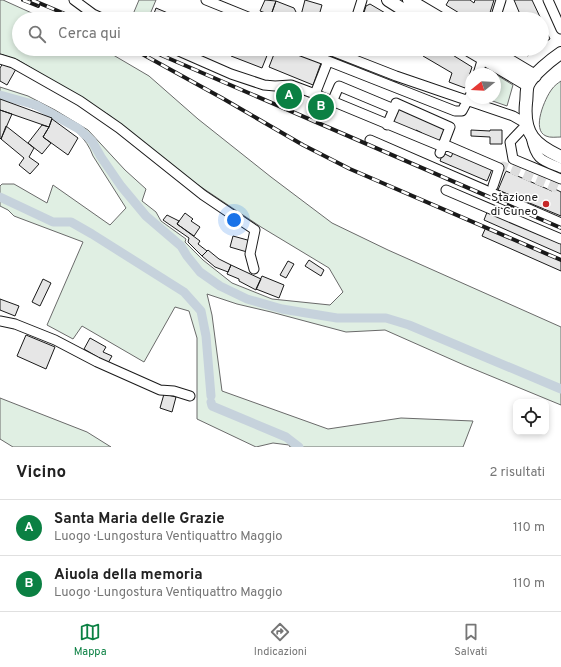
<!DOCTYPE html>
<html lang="it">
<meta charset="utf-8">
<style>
:root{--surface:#fff;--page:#f2f2f2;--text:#222;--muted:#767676;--line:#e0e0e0;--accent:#0b8043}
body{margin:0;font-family:Overpass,sans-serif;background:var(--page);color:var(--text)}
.controls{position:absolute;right:12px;bottom:12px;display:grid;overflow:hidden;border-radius:8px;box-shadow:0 2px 6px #0003}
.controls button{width:36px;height:36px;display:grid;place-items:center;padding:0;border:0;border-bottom:1px solid var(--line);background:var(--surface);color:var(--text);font:20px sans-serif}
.compass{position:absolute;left:465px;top:68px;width:36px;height:36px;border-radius:50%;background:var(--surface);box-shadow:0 2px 6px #0003;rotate:252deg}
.you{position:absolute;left:234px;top:220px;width:14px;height:14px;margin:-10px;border:3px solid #fff;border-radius:50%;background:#1a73e8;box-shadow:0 0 0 6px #1a73e833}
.badge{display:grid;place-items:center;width:26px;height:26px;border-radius:50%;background:var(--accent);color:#fff;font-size:13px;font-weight:700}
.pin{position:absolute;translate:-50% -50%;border:2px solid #fff;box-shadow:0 1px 4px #0006}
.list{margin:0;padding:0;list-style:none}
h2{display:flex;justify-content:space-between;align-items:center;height:52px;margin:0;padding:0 16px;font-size:17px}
h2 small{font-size:13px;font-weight:400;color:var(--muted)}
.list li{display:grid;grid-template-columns:26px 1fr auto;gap:12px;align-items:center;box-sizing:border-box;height:56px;padding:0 16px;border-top:1px solid var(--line)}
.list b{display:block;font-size:15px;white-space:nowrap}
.list p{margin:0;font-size:13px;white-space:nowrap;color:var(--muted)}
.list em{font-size:13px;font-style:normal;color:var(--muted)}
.icon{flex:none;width:22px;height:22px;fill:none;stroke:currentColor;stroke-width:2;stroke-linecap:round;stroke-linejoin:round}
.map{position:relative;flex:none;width:561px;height:447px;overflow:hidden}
.search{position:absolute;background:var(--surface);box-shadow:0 2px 6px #0003;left:12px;right:12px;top:12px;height:44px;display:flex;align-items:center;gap:10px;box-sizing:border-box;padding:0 14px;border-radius:22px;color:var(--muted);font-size:15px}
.sheet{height:164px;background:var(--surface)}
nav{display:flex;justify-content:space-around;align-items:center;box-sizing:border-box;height:56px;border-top:1px solid var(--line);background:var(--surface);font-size:11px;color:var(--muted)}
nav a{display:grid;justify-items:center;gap:2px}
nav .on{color:var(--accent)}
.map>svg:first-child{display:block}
</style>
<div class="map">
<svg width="561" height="447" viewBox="0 0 561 447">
<rect width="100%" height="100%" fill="#fff"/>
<path fill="#e0efe3" stroke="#6a6a6a" d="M0 0H3L45 19H19V49H103L149 76 198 119 271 177 332 223 388 250 561 327V405L464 365 385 330 346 332 271 312 237 304 207 294 212 315 222 391 328 429 401 418 473 421 463 447H290L289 445 273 443 256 447 197 419V338L189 311 175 307 144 362 82 326 73 339 47 325 83 242 14 216 8 210 0 206V186L2 184H14L47 203 53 185 110 225 126 208 93 156C80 119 34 109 0 97V87L28 96 55 110 88 130 125 170 146 189 142 201 156 212 161 221 186 239 185 242 203 260 232 283 272 299 330 305 343 292 329 268 261 227 192 181 109 115 18 60 0 54Z
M139 0H156L148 19H131Z
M495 74 513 85 507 106 484 98H495Z
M561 81V137C556 137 550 138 546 136 531 130 545 98 552 89 554 86 558 83 561 81Z
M0 398 87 432 111 447H13L0 439Z"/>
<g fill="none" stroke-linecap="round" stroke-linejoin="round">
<path stroke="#c6d2dc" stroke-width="9" d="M0 95 36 105 79 129 92 141 101 157 121 186 146 216 181 246 187 256 200 272 220 286 247 299 282 309 337 318H386L409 325 561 389
M0 197 53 222H71L92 234 184 292 201 311 206 336 211 396
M211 402 212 406 286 437 299 447"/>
</g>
<path fill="#e6e6e6" stroke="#1a1a1a" d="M265 0 276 1 271 15 260 11Z
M305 0 322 5 318 19H300Z
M449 0H470L474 3 475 0H494L488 19H469L446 5Z
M514 0H532L541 19H522Z
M276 1 294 8 296 12 294 15 289 16 288 19H281L271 15Z
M370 4 392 17 391 19H362L366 6Z
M156 8 182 19H152Z
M542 22 550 39 542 44Z
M234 49H258L268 53 262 68 231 56Z
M276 49H286L321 63 313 85 269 67Z
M416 49H427L424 54Z
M427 49H443L472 67 465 88 449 82 452 73 423 56Z
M516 49H535L528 56Z
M3 63 16 69 7 85 0 81V68Z
M0 99 52 118 49 127 0 110Z
M399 108 445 128 439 142 421 134 422 133 416 130 415 132 392 122Z
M0 110 12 114 1 139 0 138Z
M52 119 78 138 68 155 43 137 49 127Z
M42 125 49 127 43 137 51 143 42 154 28 143Z
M6 126 34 148 29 157 39 164 30 174 19 165 24 158 1 139Z
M471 130 490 131V130H502V144H490V137L471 136Z
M443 153 451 157 453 153 492 169 487 181 440 161Z
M506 171 552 191 553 188 561 192V216L498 190Z
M489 207 561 239V254L484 220Z
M185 213 193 219 191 221 200 227 194 236 177 224Z
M167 215 179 221 177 224 200 241 198 244 207 251 202 256 188 242 189 238 163 220Z
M486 227 561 260V271L482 236Z
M233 236 251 241 247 252 230 247Z
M208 250 219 259 231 265 228 272 215 267 202 256Z
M309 260 324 270 321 276 305 266Z
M288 261 294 264 286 278 280 275Z
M231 265 261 279 256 290 239 281V279L227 274Z
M262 276 284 285 279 298 256 289Z
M43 279 51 283 40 306 32 302Z
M0 299 19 306 15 316 0 310Z
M26 335 55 347 46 369 17 356Z
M90 338 106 347 103 352 112 356 108 363 84 349Z
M164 394 176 397 172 412 160 408Z"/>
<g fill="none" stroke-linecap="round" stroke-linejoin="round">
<path stroke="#ddd" stroke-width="9" stroke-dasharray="9 4.5" stroke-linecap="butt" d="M499 168 503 166 561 190"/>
<g stroke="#1a1a1a" stroke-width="11">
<path id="minor" d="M74 0 93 14 104 19
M206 0 253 19
M548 0 561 29
M214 18 218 19
M356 19 362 0
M495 19 501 0
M174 49 231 74 264 85 275 86 291 85 315 94
M296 49 328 61
M327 49 396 76 513 116 527 124 510 142 513 159 561 179
M0 59 13 63 80 101 119 128 203 195 255 230 250 254 254 269
M478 74 484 54
M471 94 462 111H455L328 61 315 94 443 147 448 146 499 168 493 186
M332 102 339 86 394 109 387 125
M394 109 396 103 450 127 440 153
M531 137C536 160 541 160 561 168
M370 140 561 223
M446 190 561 239
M0 321 15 324 55 340 97 362 160 390 174 391 190 396"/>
</g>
<g stroke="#1a1a1a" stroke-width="14">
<path id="major" d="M388 0 418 19
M409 0 441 19
M467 49 528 85
M490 49 535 76
M561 53C552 59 532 75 528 85 526 90 527 98 526 103 523 134 535 145 561 157"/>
</g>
<use href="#minor" stroke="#fff" stroke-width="9"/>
<use href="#major" stroke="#fff" stroke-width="12"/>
<g stroke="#1a1a1a" stroke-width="4">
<path id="rail" d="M23 0 38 6
M32 0 77 19
M133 49 222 98 303 145 350 169 561 260
M147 49 561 228"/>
</g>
<use href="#rail" stroke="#fff" stroke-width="2.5" stroke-dasharray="8" stroke-linecap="butt"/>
</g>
<circle fill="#c62828" stroke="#fff" stroke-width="1.5" cx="546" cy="204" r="4"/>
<g text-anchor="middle" stroke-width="3" stroke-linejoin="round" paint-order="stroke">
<g font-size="12" fill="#1a1a1a" stroke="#fff" text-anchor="end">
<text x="538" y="201">Stazione<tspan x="538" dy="14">di Cuneo</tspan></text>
</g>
</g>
</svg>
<div class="controls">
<button><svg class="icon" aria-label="locate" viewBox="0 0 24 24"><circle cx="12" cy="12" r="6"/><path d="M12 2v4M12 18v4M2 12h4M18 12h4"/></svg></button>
</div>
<svg class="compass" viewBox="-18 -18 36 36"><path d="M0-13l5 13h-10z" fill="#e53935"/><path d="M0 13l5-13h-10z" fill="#767676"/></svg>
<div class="you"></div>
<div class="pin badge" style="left:289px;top:96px">A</div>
<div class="pin badge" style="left:321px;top:107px">B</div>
<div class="search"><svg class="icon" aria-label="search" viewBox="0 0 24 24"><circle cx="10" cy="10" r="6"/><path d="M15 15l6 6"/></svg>Cerca qui</div>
</div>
<section class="sheet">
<h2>Vicino<small>2 risultati</small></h2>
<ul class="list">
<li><span class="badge">A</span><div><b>Santa Maria delle Grazie</b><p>Luogo · Lungostura Ventiquattro Maggio</p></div><em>110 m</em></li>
<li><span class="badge">B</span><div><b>Aiuola della memoria</b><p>Luogo · Lungostura Ventiquattro Maggio</p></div><em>110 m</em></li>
</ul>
</section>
<nav>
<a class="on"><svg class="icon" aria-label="map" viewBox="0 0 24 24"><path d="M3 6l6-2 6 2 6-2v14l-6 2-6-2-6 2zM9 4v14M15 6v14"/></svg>Mappa</a>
<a><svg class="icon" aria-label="directions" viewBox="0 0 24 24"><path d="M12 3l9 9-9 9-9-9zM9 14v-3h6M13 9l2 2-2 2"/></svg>Indicazioni</a>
<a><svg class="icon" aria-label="saved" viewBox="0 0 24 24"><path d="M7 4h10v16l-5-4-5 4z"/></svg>Salvati</a>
</nav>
